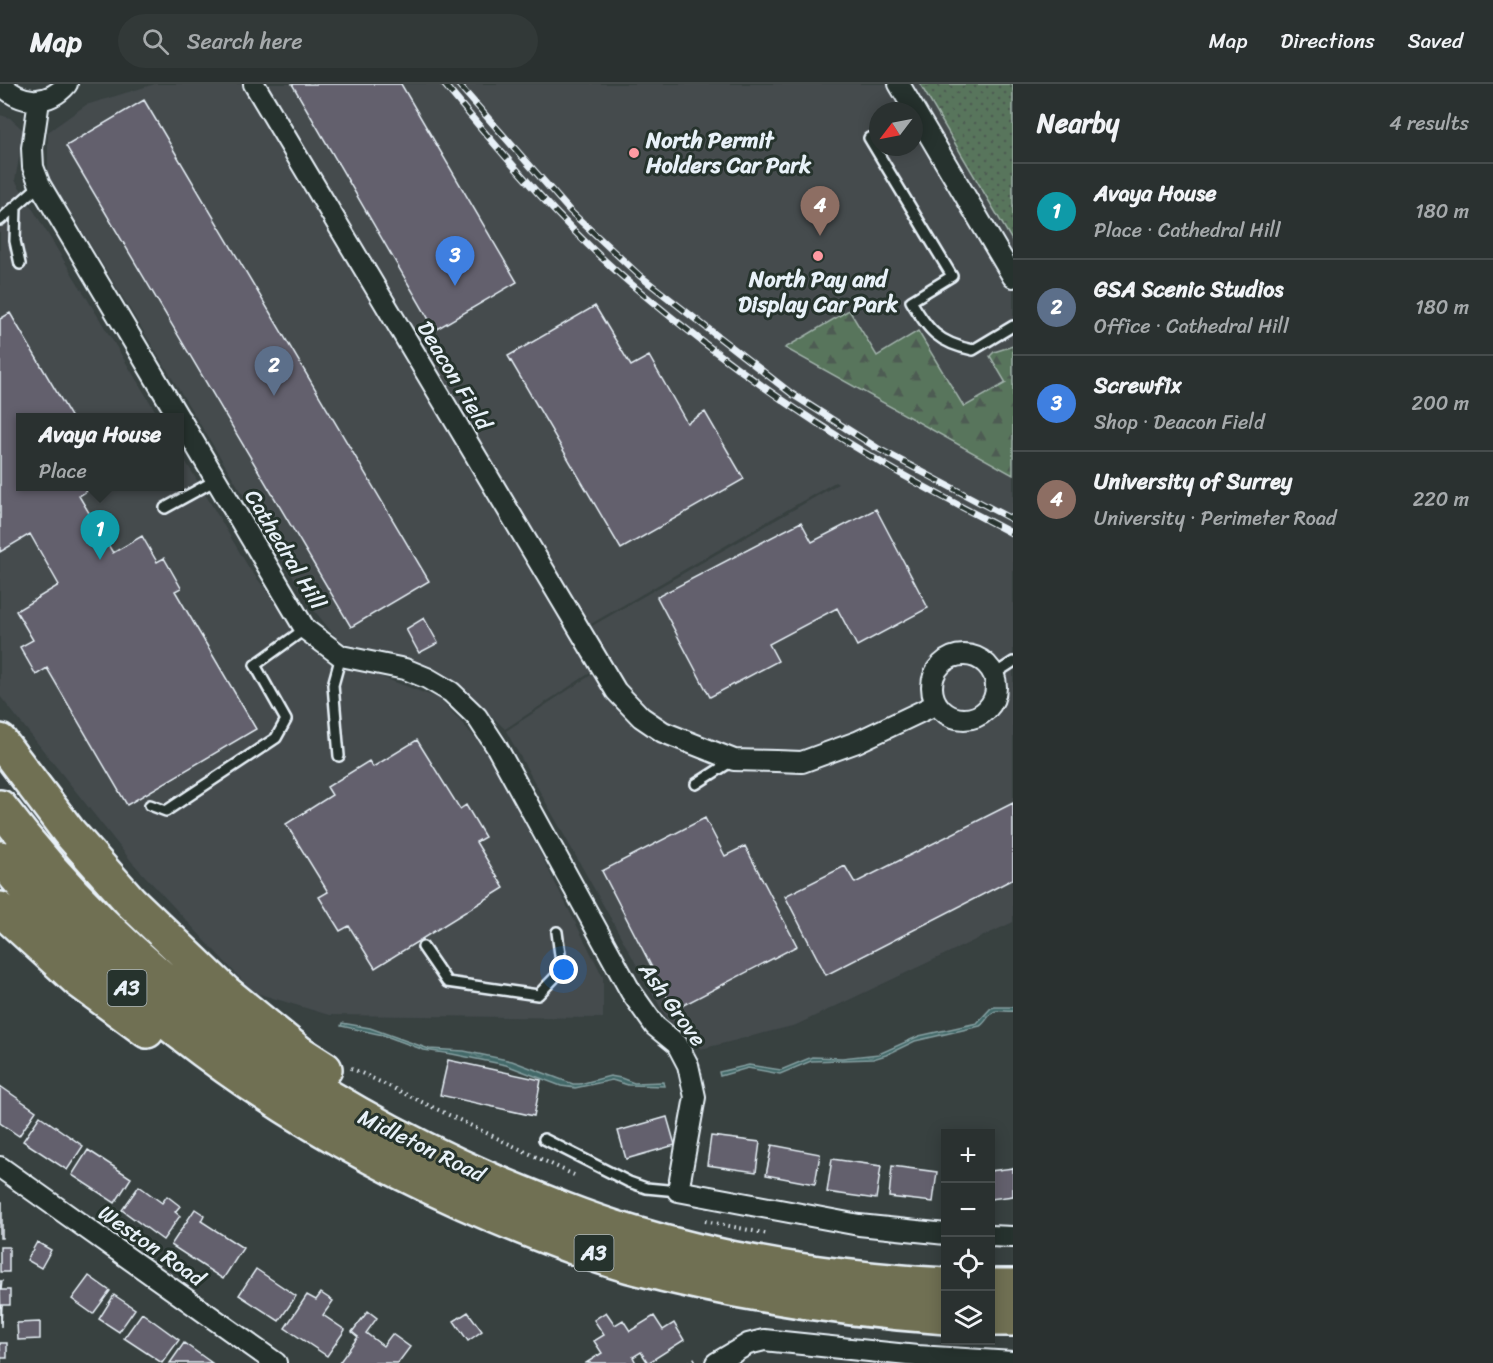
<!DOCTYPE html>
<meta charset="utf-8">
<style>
:root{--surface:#2a3130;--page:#323938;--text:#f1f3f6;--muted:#a5a9ab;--line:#464c4c;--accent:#e797bd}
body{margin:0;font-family:Sriracha,sans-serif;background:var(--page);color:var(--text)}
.controls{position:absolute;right:18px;bottom:18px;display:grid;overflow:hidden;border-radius:0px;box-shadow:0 3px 15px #0003}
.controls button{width:54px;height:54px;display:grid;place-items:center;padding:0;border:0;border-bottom:2px solid var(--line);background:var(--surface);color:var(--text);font:30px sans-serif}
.compass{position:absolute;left:869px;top:18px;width:54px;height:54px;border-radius:50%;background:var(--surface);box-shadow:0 3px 15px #0003;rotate:238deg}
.you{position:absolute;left:564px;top:886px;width:21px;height:21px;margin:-15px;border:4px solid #fff;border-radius:50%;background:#1a73e8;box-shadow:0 0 0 9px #1a73e833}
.badge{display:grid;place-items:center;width:39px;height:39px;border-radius:50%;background:var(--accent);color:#fff;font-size:20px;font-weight:700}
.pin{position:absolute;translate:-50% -50px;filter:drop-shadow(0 2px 3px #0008)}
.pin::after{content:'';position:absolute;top:32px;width:21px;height:18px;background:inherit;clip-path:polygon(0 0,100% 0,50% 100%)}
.popup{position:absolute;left:16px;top:329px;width:168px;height:78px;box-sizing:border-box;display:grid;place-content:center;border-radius:0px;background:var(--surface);filter:drop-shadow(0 2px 4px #0005);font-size:20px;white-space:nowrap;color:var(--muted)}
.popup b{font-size:22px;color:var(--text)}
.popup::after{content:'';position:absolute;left:50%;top:100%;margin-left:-12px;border:12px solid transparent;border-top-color:var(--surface)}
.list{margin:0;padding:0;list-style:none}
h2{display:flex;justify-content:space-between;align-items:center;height:78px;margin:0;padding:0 24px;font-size:26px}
h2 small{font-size:20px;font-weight:400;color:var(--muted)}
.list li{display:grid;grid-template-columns:39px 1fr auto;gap:18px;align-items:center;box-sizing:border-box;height:96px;padding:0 24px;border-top:2px solid var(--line)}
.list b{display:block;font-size:22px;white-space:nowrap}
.list p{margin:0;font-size:20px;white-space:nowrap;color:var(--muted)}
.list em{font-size:20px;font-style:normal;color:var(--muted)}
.icon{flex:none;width:33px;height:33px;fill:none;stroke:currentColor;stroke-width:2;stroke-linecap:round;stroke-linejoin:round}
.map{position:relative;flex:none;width:1013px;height:1279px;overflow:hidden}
header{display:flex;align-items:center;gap:36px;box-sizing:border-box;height:84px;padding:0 30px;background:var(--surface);border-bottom:2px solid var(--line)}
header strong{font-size:28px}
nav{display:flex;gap:33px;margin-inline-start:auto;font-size:21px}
.search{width:420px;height:54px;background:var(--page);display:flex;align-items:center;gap:15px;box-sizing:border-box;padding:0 21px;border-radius:33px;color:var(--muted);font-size:22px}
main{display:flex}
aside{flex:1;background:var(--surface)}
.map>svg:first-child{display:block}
</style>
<header>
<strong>Map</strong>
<div class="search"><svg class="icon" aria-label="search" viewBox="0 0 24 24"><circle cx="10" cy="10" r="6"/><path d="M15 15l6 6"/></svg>Search here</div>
<nav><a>Map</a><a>Directions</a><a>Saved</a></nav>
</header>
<main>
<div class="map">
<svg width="1013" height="1279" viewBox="0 0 1013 1279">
<defs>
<pattern id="forest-firs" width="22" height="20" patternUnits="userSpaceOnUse" patternTransform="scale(1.5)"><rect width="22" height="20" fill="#58745b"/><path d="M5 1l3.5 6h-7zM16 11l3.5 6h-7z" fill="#4e5c52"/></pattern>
<pattern id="park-dots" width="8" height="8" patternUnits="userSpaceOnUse" patternTransform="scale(1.5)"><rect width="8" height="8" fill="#58745b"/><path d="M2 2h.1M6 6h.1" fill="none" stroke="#4e5c52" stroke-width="1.8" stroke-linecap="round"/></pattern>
<pattern id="water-ripples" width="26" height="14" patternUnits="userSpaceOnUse" patternTransform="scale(1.5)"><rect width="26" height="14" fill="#436867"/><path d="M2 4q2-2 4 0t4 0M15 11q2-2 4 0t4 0" fill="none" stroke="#5e7e7e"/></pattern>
</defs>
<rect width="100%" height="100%" fill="#384140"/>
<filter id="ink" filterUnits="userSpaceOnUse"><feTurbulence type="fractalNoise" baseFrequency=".0167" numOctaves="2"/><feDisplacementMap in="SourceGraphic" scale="12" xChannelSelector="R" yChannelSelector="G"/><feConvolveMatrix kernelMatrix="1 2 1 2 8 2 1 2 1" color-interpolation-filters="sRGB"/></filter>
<g filter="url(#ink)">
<path fill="#454b4e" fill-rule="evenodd" d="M155 0H1013V838L796 941 701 965 667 935 506 647 611 578 592 542 838 400 835 398 589 541 608 577 505 645 462 603 430 583 340 558 313 525 48 91V48L86 21ZM878 27H914V63H878Z
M0 31 10 34 24 47 15 96 159 333 21 334V402H180V368L249 484 307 559 365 587 440 615 489 669 603 893V934L329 931 253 908 132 778 0 612Z"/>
<path fill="url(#forest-firs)" stroke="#a0b2aa" stroke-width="1.5" d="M849 226 877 272 918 247 964 323 1006 299 990 272 994 268 1013 262V391L785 264Z"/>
<path fill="url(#park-dots)" stroke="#a0b2aa" stroke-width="1.5" d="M920 0H1013V158Z"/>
<path fill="url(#water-ripples)" stroke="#859fa1" stroke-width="1.5" d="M995 923H1013V927C1008 928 1001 926 996 927 989 928 987 938 980 942L915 957 886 971 873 975 811 977 780 990 748 984 720 992 719 988 749 981 781 986 812 973 842 974 879 970 919 952 977 939 991 924Z
M342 939 370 944 429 965 464 967 512 977 573 1000H580L610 992 621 994 634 999 663 998 664 1002 628 1001 612 996 575 1004 561 1002 506 981 452 970 424 966 383 951 341 942Z"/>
<path fill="#63616d" stroke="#e8f1f8" stroke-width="1.5" d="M292 0H401L517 198 435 246Z
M144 16 429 497 351 543 66 62Z
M595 222 631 282 649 272 687 339 705 328 744 395 621 465 508 272Z
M10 229 72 334H21V402H95L79 412 113 469 142 452 157 478 164 474 181 504 175 507 256 645 127 721 47 584 36 591 20 563 33 556 16 527 59 501 30 450 0 468V235Z
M876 425 928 524 857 562 837 524 769 560 778 577 710 613 657 513 801 438 812 458Z
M424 534 438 559 419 569 406 545Z
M417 656 460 725 466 721 485 753 476 758 504 804 375 884 349 842 340 847 319 813 328 808 286 740 332 711 327 703 369 677 373 683Z
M1013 719V795L826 891 785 812 845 782 855 799Z
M705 734 725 772 745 762 797 862 674 926 602 787Z
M448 976 541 996 534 1032 440 1011Z
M0 1002 36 1027 19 1052 0 1039Z
M40 1032 83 1062 67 1086 23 1057Z
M667 1033 675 1061 626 1075 618 1047Z
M711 1052 760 1058 756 1088 707 1081Z
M772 1061 820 1070 815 1100 766 1091Z
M88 1066 131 1094 115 1119 72 1091Z
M832 1075 881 1082 876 1115 827 1108Z
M892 1082 937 1088 933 1118 889 1113Z
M1013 1084V1112L991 1115 990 1087Z
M139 1102 162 1119 167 1112 180 1122 175 1128 180 1132 163 1156 122 1126Z
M0 1118H2V1154H0Z
M195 1125 204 1131 201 1137 243 1164 223 1195 171 1161Z
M37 1158 51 1166 41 1184 27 1176Z
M0 1163H9V1188H0Z
M256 1185 296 1212 279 1237 239 1211Z
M89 1192 110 1207 93 1230 72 1215Z
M0 1197H2L1 1206H10V1221H2L1 1243Z
M321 1209 333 1217 323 1231 345 1246 327 1272 285 1244 307 1211 316 1216Z
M114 1211 135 1225 119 1248 99 1235Z
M368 1227 377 1234 366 1249 383 1262 392 1250 410 1263 398 1279H339L358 1253 352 1248Z
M468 1228 482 1247 468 1257 454 1237Z
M606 1228 615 1241 623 1236 630 1247 654 1232 663 1246 674 1239 684 1256 648 1279 641 1268 633 1273 636 1279H586L602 1269 594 1257 604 1251 594 1236Z
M142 1229 179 1256 162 1279 124 1254Z
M40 1238V1255L18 1256 17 1239Z
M0 1259H7V1274H1V1279Z
M184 1259 212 1279H170Z"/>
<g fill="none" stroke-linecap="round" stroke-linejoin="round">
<g stroke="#e8f1f8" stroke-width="14">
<path id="lane" d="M869 54 952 192 911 217C928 246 938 259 973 266L1013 242
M16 122 15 157 20 180
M0 136 40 101
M165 424 216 396
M993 591 1013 578
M339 672 333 601 341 572
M696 700 732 677
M150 721 166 727 276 654 286 636 255 581 305 545
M423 863 447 898 538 911 562 886 557 848
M544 1055 629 1098 646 1104 678 1107"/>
</g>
<g stroke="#e8f1f8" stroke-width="24">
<path id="street" d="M1 0C21 21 48 22 67 0
M254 0 616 607 641 633 663 648 734 676 776 677 802 678 857 658 937 620
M899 0 1013 193
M39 17 32 64 33 83 40 101 179 334
M180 335 305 545 341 572 405 585 427 594 451 608 477 633 496 662 631 908 655 942 677 960 688 981 695 1013 678 1107 859 1141 946 1150
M932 603a32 32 0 1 1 64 0a32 32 0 1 1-64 0Z
M0 1083 276 1279
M990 1152 1013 1153
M716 1279 748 1260 764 1256 917 1272 1013 1278"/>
</g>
<g stroke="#e8f1f8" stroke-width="38">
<path id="highway" d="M0 657 68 747 131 818 225 908 300 969 325 985
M0 723C126 890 303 1014 493 1097 539 1116 585 1135 632 1149 733 1180 841 1195 946 1201
M0 774C132 934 307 1053 497 1133 540 1151 585 1169 630 1182 734 1210 838 1225 946 1233
M0 825 79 897 147 947
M990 1202H1013
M990 1235H1013"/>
</g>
<path stroke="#e8f1f8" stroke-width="4" stroke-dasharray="1.5 4.5" stroke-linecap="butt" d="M351 984 574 1091
M705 1137 768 1150
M689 1279 697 1274"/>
<use href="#lane" stroke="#26332d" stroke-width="9"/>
<use href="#street" stroke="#26332d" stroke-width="20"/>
<use href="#highway" stroke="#706f52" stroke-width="33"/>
<g stroke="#e8f1f8" stroke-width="7">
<path id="rail" d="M444 0C503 71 565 145 637 205 712 268 793 327 877 376 922 403 968 426 1013 450
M458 0 570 127 640 192 792 310 877 364 1013 436"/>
</g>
<use href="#rail" stroke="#26332d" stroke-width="4.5" stroke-dasharray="14" stroke-linecap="butt"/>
</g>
</g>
<g fill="#ff9aa2" stroke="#26332d" stroke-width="2">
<circle cx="634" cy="69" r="6"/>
<circle cx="818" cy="172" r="6"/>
</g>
<g text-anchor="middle" stroke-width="6" stroke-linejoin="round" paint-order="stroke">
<g fill="#26332d" stroke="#aeb8bb" stroke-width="1.5">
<rect x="107.5" y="886" width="39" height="36" rx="4.5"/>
<rect x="574.5" y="1151" width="39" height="36" rx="4.5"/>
</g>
<g font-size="21" font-weight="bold" fill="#e8f1f8">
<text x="127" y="911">A3</text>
<text x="594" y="1176">A3</text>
</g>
<g font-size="22" font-weight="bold" fill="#e8f1f8" stroke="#26332d" text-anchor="start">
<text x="646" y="64">North Permit<tspan x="646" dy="25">Holders Car Park</tspan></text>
<text x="818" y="203" text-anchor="middle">North Pay and<tspan x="818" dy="25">Display Car Park</tspan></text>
</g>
<g font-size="22" fill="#e8f1f8" stroke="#26332d">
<text transform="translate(455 291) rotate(59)" y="8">Deacon Field</text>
<text transform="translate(286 465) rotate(59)" y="8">Cathedral Hill</text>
<text transform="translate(673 920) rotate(54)" y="8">Ash Grove</text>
<text transform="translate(422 1061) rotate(26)" y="8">Midleton Road</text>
<text transform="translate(152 1161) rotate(35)" y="8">Weston Road</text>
</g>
</g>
</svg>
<div class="controls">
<button>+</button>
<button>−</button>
<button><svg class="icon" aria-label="locate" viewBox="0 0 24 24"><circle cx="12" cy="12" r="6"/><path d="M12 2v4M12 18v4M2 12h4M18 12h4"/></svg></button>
<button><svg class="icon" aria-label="layers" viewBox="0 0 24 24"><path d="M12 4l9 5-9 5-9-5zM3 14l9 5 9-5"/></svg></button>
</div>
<svg class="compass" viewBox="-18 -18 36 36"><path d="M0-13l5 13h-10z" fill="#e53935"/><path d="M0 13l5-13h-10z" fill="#a5a9ab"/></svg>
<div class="you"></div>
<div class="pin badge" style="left:100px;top:476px;background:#0f9aa8">1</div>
<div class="popup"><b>Avaya House</b>Place</div>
<div class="pin badge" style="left:274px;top:312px;background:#5c6f8a">2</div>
<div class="pin badge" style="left:455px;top:202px;background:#3f7fe0">3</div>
<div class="pin badge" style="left:820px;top:152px;background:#8d6e63">4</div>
</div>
<aside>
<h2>Nearby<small>4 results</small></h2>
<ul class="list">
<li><span class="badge" style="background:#0f9aa8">1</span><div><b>Avaya House</b><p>Place · Cathedral Hill</p></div><em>180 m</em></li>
<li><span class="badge" style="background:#5c6f8a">2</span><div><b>GSA Scenic Studios</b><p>Office · Cathedral Hill</p></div><em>180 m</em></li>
<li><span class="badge" style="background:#3f7fe0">3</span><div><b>Screwfix</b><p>Shop · Deacon Field</p></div><em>200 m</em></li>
<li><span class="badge" style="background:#8d6e63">4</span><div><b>University of Surrey</b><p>University · Perimeter Road</p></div><em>220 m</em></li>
</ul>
</aside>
</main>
